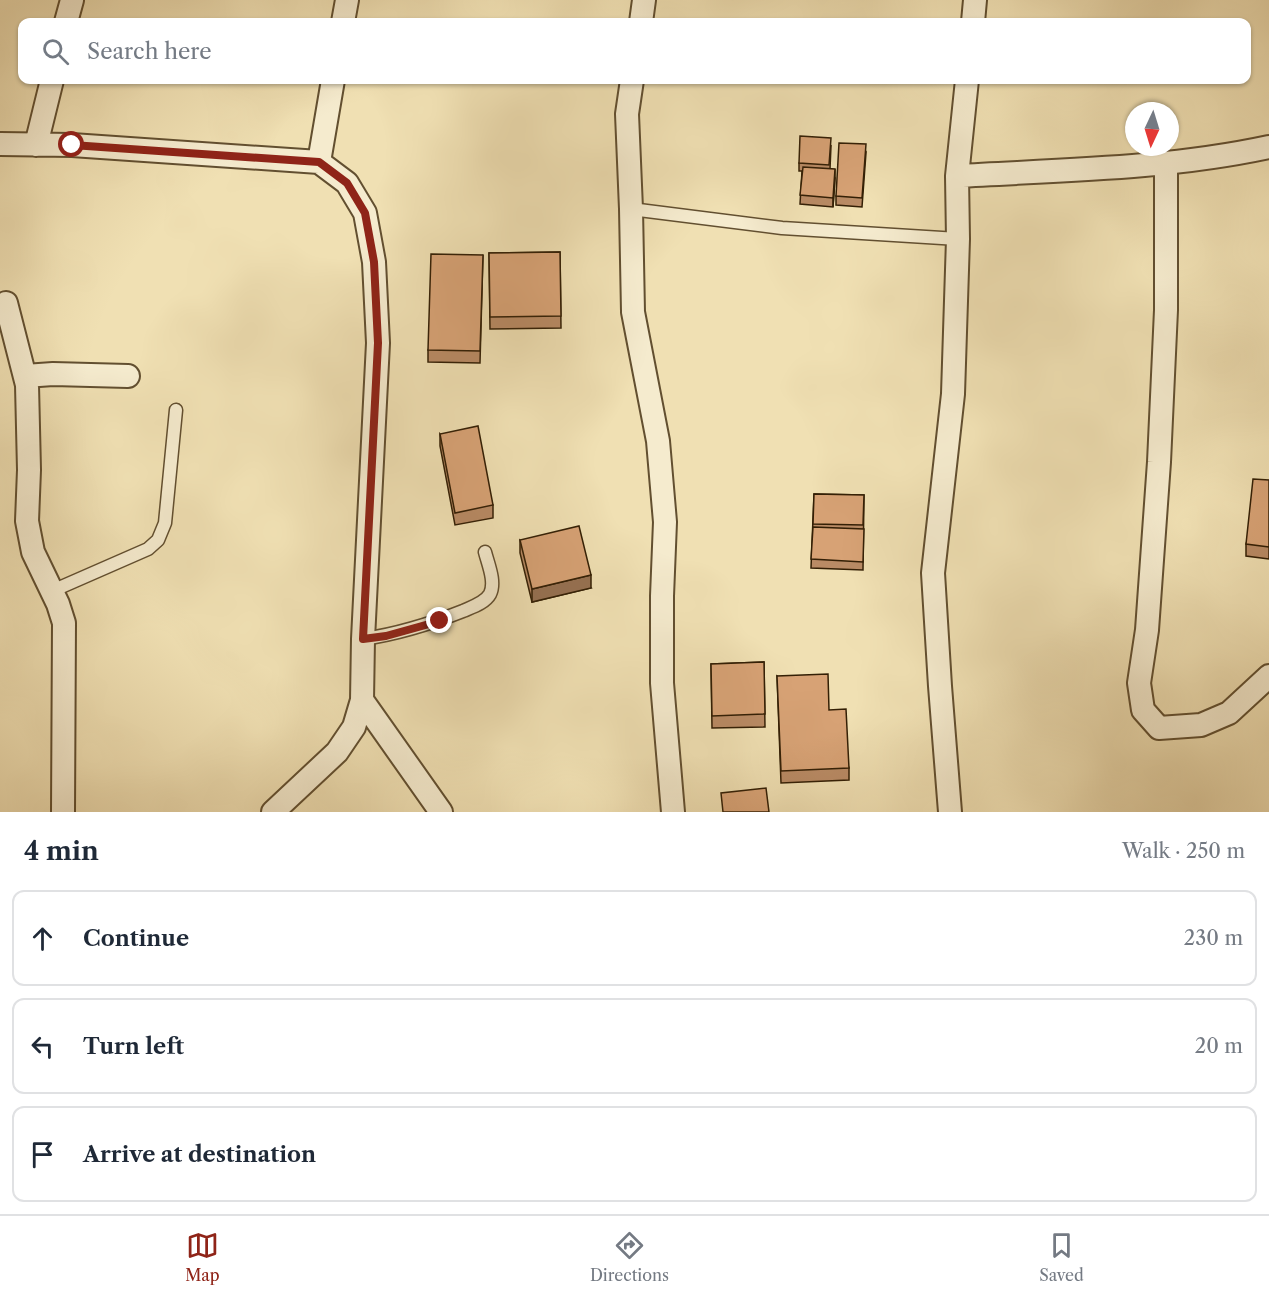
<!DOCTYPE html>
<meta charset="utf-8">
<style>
:root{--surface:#fff;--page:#f6f6f7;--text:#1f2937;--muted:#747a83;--line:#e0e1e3;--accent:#8f2418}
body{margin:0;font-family:"Libre Caslon Text",serif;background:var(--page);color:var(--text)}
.compass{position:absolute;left:1125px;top:102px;width:54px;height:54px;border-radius:50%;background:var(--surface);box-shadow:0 2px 4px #0004;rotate:184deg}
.stop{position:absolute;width:18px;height:18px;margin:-14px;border:4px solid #8f2418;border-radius:50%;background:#fff}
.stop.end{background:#8f2418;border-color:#fff;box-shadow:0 2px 6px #0008}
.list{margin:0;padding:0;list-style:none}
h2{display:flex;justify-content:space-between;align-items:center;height:78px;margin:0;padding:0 24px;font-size:26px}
h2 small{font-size:20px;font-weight:400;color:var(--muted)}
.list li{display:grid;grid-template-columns:39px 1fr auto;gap:18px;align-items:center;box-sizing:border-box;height:96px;margin:0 12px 12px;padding:0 12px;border:2px solid var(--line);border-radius:12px}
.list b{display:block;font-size:22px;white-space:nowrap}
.list em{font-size:20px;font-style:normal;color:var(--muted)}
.icon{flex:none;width:33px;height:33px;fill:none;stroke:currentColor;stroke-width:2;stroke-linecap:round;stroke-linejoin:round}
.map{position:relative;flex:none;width:1269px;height:812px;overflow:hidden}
.search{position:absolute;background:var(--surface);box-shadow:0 2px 4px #0004;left:18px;right:18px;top:18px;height:66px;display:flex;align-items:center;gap:15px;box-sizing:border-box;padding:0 21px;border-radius:12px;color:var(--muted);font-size:22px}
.sheet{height:402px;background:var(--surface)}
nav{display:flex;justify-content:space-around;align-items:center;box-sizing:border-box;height:84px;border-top:2px solid var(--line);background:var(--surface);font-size:16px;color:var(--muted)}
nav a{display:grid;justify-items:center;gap:3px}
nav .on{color:var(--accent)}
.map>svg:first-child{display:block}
</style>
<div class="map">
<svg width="1269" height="812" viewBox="0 0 1269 812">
<rect width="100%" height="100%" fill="#f0e0b3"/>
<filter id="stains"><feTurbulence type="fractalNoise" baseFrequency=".00333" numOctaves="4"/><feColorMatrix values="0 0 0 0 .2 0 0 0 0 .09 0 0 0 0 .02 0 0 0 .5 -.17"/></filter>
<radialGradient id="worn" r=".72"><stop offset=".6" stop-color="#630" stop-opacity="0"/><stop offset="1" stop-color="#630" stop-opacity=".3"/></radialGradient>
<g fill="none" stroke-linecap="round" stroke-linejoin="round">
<g stroke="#624f30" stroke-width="15">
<path id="lane" d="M631 209 782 228 958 239
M52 591 148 549 158 540 165 523 176 410
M363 639C398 634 430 624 463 611 472 607 485 603 490 594 496 582 488 564 485 552"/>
</g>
<g stroke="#624f30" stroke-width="26">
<path id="street" d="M66 22 72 0
M343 22 347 0
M641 22 644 0
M973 22 975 0
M632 80 627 114 631 209 633 312 658 441 665 522 662 596V683L673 812
M0 144 72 145 319 162 347 183 365 213 374 262 378 343 363 639 362 700 354 727 337 752 273 812
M36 145 52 80
M319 162 333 80
M1166 164V310L1159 462 1147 630 1139 683 1143 710 1159 728 1201 725 1229 713 1269 676
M957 176C1061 170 1167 169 1269 147
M6 303 27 385 29 470 27 521 33 552 58 604 64 623 63 812
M25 376 53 374 128 376
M362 700 441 812
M950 812 940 686 933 573 953 394 958 239 957 176 967 80"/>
</g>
<use href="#lane" stroke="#f5ebce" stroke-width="12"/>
<use href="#street" stroke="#f5ebce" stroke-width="22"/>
</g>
<path fill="#b98b65" stroke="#331f05" stroke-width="1.5" d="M831 146 830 169 835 178 833 207 800 204 802 171H799V163Z
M866 153 862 207 836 205V196Z
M560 252 561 328 490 329 489 253Z
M483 255 480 363 428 362V350Z
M440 434 493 505V518L455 525 440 446Z
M1269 480V559L1246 556V544Z
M814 494 864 495 863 570 811 568Z
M520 540 591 588 532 602 520 553Z
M764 662 765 727 712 728 711 664Z
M777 676 829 710 849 768V780L781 783Z"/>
<path fill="#967152" stroke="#331f05" stroke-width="1.5" d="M835 169V178L833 207V198Z
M591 575V588L532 602V589Z"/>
<path fill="#d7a275" stroke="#331f05" stroke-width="1.5" d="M800 136 831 138 829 165 799 163Z
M839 143 866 144 862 198 836 196Z
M803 167 835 169 833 198 800 195Z
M560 252 561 316 490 317 489 253Z
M431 254 483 255 480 351 428 350Z
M478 426 493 505 455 513 440 434Z
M1253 479 1269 480V547L1246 544Z
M814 494 864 495 863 525 813 524Z
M579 526 591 575 532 589 520 540Z
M813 527 864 529 863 562 811 559Z
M764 662 765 714 712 716 711 664Z
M828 674 829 710 846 709 849 768 781 771 777 676Z
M766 788 769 812H723L721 793Z"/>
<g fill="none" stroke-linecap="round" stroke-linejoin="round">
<path stroke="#8f2418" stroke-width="8" d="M72 145 319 162 347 183 365 213 374 262 378 343 363 639 386 636 440 621"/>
</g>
<rect width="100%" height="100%" filter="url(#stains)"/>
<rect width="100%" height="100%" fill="url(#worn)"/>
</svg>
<svg class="compass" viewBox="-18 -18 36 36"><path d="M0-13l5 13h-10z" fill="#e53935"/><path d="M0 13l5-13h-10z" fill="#747a83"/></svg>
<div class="stop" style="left:72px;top:145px"></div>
<div class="stop end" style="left:440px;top:621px"></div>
<div class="search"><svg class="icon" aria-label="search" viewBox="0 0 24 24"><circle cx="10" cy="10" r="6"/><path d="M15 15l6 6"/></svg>Search here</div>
</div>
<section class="sheet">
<h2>4 min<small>Walk · 250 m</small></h2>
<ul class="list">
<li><svg class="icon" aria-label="ahead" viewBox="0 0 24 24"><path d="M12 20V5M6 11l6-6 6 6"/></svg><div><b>Continue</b></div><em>230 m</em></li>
<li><svg class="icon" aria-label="left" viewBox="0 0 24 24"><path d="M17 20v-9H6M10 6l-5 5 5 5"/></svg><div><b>Turn left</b></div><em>20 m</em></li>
<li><svg class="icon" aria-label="arrive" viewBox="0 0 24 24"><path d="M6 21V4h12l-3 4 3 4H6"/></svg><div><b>Arrive at destination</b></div></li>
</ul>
</section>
<nav>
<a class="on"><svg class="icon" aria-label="map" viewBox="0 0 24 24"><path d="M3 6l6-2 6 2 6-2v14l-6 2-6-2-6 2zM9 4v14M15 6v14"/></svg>Map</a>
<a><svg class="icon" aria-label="directions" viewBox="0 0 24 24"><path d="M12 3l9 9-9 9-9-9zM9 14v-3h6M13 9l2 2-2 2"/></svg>Directions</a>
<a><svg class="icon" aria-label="saved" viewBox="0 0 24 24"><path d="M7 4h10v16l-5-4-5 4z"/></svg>Saved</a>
</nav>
